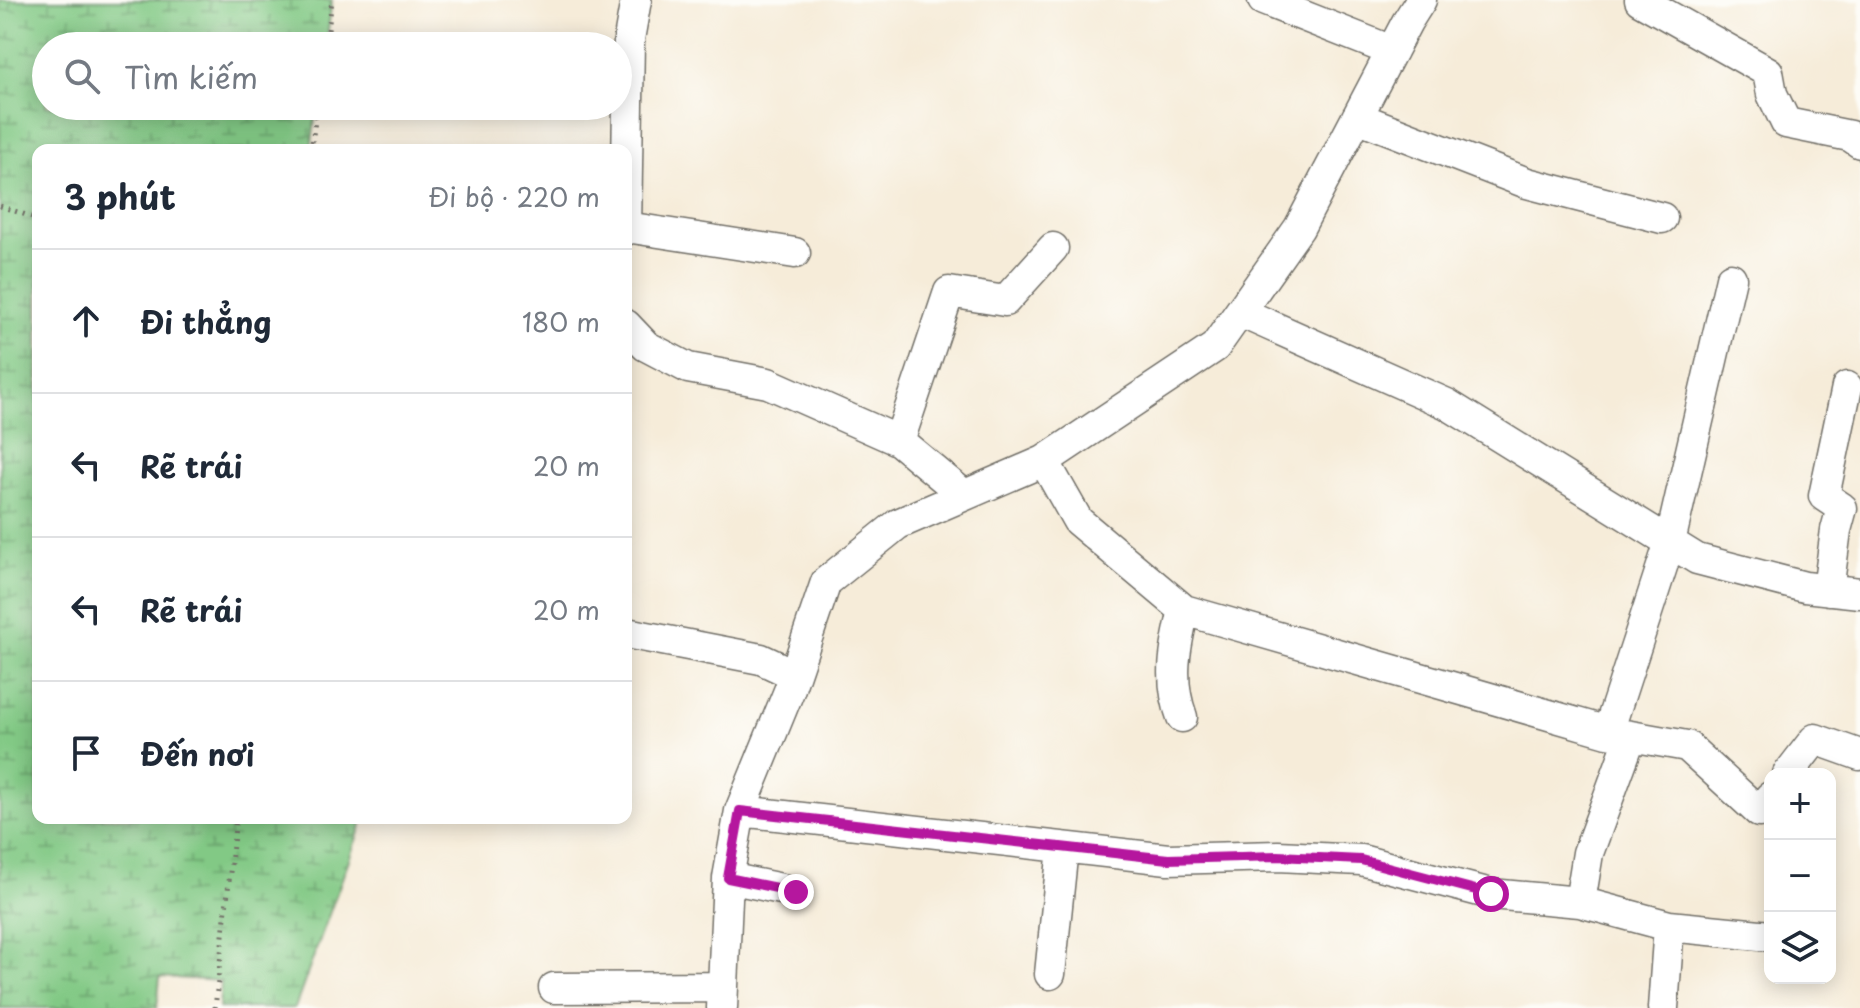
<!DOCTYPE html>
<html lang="vi">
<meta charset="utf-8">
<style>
:root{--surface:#fff;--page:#f6f6f7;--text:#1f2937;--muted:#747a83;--line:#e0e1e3}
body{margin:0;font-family:"Playpen Sans",sans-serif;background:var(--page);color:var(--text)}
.controls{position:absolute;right:24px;bottom:24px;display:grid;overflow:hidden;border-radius:16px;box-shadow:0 4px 20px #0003}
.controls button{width:72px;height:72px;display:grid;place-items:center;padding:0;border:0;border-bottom:2px solid var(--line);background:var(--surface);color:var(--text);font:40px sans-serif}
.stop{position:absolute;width:24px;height:24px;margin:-18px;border:6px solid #b5179e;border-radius:50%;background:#fff}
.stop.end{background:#b5179e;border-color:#fff;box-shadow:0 2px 8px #0008}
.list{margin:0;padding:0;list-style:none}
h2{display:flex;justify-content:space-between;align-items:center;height:104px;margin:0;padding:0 32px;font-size:34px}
h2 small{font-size:26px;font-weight:400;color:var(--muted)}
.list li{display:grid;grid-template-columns:52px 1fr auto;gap:24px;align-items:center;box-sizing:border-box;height:144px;padding:0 32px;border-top:2px solid var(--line)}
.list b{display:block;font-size:30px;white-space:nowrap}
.list em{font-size:26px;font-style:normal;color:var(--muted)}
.icon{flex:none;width:44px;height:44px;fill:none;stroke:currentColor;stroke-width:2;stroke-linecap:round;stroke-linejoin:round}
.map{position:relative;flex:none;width:1860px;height:1008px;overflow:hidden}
.search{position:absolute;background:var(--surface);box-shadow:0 4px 20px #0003;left:32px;top:32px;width:600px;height:88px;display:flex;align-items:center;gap:20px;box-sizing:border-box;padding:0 28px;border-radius:44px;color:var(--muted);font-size:30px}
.panel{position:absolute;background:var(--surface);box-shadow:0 4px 20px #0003;left:32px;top:144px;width:600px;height:680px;border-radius:16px}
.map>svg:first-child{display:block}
</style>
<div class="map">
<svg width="1860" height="1008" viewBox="0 0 1860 1008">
<defs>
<pattern id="wetland-marsh" width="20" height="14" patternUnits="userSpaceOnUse" patternTransform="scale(2)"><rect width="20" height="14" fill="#82c985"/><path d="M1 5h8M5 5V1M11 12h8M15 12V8" fill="none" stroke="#6ba36d"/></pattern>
</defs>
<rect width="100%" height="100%" fill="#fdfcf7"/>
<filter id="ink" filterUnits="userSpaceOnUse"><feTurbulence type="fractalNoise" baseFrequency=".0125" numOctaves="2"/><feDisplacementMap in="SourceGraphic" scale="16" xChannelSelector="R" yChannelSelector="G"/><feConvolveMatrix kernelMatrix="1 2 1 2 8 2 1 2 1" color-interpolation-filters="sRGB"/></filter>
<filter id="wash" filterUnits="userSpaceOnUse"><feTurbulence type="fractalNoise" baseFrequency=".006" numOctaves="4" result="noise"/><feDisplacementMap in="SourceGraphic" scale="32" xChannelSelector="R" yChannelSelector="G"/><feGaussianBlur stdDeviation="1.8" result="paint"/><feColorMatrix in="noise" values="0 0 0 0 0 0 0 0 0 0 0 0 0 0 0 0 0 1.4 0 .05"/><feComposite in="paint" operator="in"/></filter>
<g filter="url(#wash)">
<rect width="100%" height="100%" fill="#f6ecd9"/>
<path fill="url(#wetland-marsh)" stroke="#567a58" stroke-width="2" d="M0 0H332L326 46H46V106H317L311 150H38V818H364L295 1008H219L221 981 160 977 157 1008H0Z"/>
</g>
<g filter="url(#ink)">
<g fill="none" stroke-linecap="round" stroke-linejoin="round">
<g stroke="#726f68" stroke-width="33">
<path id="minor" d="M1263 0 1392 51
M1640 0 1768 72 1772 94 1786 123 1850 136 1860 143
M1357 117 1527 183 1662 218
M626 227 795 253
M626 230 629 39 636 0
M1240 312 1447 404 1697 559 1805 587 1860 593
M626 325 646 346 688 368 768 383 899 441 964 495
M899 441 949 292 1005 301 1053 248
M1044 461 1078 521 1184 610 1608 732 1687 746 1759 812 1770 797
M1828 590 1836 530 1842 508 1824 496 1847 387
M626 633 761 659 793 674
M1182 717C1168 680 1175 648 1184 610
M1608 732 1670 542 1731 278
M1788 774 1815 739 1860 755
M740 811 1168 859 1278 856 1361 860 1491 894 1580 902 1669 926 1770 936
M728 878 796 892
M1580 902 1588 853 1631 736
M1050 974 1063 848
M554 988 722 987
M722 1008 728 878 740 811 789 691 826 582 898 524 1044 461 1215 347 1299 228 1407 22 1421 0
M1663 1008 1669 926"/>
</g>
<path stroke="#726f68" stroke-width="5" stroke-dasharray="2 6" stroke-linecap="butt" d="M326 46 332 0
M311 150 317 106
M0 206 38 219
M215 1008 236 818"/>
<use href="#minor" stroke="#fff" stroke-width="30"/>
</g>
</g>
<g fill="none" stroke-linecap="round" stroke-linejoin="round" filter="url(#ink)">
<path stroke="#b5179e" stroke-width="10" d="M796 892 728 878 740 811 1168 859 1278 856 1361 860 1491 894"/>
</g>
</svg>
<div class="controls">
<button>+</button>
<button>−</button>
<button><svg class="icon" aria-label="layers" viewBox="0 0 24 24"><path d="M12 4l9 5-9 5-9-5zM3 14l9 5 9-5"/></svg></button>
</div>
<div class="stop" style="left:1491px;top:894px"></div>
<div class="stop end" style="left:796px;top:892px"></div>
<div class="search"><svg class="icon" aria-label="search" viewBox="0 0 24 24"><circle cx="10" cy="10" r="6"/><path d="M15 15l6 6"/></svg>Tìm kiếm</div>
<section class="panel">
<h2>3 phút<small>Đi bộ · 220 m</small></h2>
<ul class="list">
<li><svg class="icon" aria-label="ahead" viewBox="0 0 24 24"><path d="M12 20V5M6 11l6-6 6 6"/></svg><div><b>Đi thẳng</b></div><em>180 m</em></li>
<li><svg class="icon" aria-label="left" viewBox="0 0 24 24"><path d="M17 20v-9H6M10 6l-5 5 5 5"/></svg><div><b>Rẽ trái</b></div><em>20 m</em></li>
<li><svg class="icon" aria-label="left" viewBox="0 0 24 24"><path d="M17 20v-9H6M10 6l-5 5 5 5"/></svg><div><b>Rẽ trái</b></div><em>20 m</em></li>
<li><svg class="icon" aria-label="arrive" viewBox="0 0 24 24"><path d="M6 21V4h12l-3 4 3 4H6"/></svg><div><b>Đến nơi</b></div></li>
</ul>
</section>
</div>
